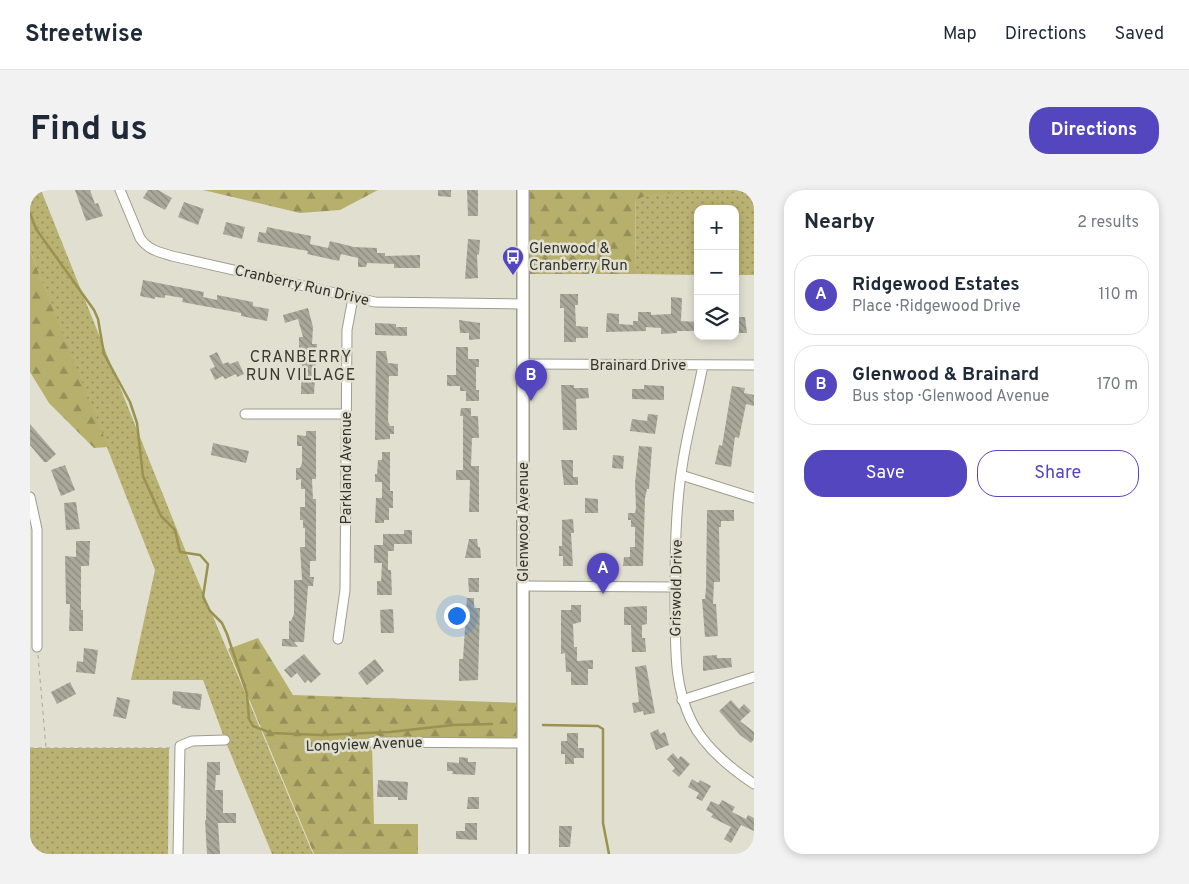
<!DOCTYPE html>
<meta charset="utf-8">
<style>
:root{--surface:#fff;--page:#f2f2f3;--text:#1f2937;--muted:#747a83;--line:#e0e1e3;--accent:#5446be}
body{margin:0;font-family:Overpass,sans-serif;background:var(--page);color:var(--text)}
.controls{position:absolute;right:15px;top:15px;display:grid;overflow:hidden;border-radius:10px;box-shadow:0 2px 8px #0003}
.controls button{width:45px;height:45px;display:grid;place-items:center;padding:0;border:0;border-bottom:1px solid var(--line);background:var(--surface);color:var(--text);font:25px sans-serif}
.you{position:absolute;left:426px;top:425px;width:18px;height:18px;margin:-12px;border:4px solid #fff;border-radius:50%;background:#1a73e8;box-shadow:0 0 0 8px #1a73e833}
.badge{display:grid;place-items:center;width:32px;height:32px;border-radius:50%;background:var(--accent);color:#fff;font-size:16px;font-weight:700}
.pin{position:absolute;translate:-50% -41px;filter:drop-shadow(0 1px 2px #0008)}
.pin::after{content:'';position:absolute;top:26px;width:18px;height:15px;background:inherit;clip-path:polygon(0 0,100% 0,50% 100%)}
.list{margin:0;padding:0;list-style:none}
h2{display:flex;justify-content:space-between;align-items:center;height:65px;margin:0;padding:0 20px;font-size:21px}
h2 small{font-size:16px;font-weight:400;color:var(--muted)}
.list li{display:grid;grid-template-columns:32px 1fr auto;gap:15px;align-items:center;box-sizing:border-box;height:80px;margin:0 10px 10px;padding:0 10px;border:1px solid var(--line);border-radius:20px}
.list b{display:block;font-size:19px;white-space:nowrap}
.list p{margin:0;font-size:16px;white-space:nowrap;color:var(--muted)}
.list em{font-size:16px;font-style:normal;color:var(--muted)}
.actions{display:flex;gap:10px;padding:15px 20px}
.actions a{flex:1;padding:11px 0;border:1px solid var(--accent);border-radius:20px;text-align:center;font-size:18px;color:var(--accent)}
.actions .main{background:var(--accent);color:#fff}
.icon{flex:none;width:28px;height:28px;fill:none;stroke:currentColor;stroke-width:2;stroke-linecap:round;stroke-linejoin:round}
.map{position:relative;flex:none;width:724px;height:664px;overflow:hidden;border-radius:20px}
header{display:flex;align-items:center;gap:30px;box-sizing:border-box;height:70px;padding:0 25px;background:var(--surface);border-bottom:1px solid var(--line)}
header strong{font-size:24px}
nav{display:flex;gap:28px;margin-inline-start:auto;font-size:18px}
.intro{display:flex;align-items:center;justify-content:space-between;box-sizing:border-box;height:120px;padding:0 30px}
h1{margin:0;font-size:35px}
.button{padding:12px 22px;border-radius:20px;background:var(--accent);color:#fff;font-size:18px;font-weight:700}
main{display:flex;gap:30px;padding:0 30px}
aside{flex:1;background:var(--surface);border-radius:20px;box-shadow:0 2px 8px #0003}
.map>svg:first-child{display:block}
</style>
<header>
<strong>Streetwise</strong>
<nav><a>Map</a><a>Directions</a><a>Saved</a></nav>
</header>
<div class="intro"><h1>Find us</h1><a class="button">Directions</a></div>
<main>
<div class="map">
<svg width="724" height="664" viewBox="0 0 724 664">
<defs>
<pattern id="grass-dots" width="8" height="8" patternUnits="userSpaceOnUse" patternTransform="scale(1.25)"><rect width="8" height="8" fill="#bab272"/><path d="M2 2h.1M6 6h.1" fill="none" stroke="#98915e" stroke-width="1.8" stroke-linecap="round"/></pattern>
<pattern id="forest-firs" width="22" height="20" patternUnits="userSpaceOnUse" patternTransform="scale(1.25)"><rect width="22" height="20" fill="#b7af6c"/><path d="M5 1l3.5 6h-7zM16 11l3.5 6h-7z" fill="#958f59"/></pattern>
<pattern id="building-back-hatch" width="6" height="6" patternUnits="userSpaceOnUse" patternTransform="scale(1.25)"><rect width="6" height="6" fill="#a9a899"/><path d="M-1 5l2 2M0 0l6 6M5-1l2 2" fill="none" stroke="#8a897d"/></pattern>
</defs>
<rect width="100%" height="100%" fill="#e1dfd0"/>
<path fill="url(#grass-dots)" d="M0 0H11L158 367 283 664H242L195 550 173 490H101L125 380 0 61Z
M605 0H724V85H705V19H668V85L606 84Z
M0 558H139L138 664H0Z"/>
<path fill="url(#forest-firs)" d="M173 0H348L310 20 270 23Z
M493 0H679L616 5 605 11 606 84H493Z
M0 61 78 257 64 258 19 213 0 182Z
M228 448 263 505 493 513V553L342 552 344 634H388V664H284L198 459Z"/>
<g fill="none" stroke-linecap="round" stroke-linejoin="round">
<path stroke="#9a9250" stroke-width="2.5" d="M0 23 6 39 64 120 68 129 74 164 100 212 107 233 113 286 131 326 145 340 150 362 170 365 178 374 173 407 180 421 192 433 197 444 217 504 219 529 223 536 241 543 291 545 360 542 423 535 462 534
M513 535 568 536 573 539V633L579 664"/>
</g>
<path fill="url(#building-back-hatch)" d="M45 0H60L65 14 68 13 73 26 56 31Z
M118 0H128L142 8 135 20 113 8Z
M408 0H421V7L408 6Z
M437 0H448V26H438Z
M154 12 174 19 168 35 148 27Z
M196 32 215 37 212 49 193 44Z
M237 37 281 46 280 54 298 58 300 51 324 57 347 58V63H355V66L390 65V78H364V74L337 73 336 77H328V68L311 64 309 71 277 64 278 61 227 52 229 42 236 43Z
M438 49 450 50 449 65 447 64 448 88 435 89Z
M113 90 174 102 173 107 187 110V105L223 112V116L239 119 237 131 211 126V123L152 112 153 108 135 105V108L125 107V109L110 106Z
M530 104H548V115H545L546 136 558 137V148H546V152H534V118H530Z
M641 107 652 108 651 131 668 132V141H647V143L631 144V138L616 137V141L576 142 577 123 589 124V134L603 135V131H608V122H621V125L641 124Z
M278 118 283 137 282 154H287L284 204H271L272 160H269V147H273L268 129 255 133 253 125Z
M705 127H715L717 143H705Z
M429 130 450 133V149L439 150V143H430Z
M345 133 366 134V137H377V146L345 145Z
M426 157H438V169H449V177H446V200H449V211H436V201H430V196H417V185H426Z
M346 161H356L358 173 368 174V186H359L358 231 360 236H364V244H360V249L345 250Z
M187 162 193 174 198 172 200 174 208 171 214 184 207 187 206 184 195 189 193 186 185 190 180 179 185 177 179 166Z
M531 195H544V198H558L559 208 546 209 547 240H533Z
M614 195 634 196V210L602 209V199H614Z
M702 196 715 198 714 203 724 205V216L716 214 709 248 705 247 701 277 685 274 689 255 692 256Z
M431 218H441V226H448L449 248H442L441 276H449V322H439L440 290H426V280H433V226H430Z
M618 224 628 225 625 244 600 241 602 229 617 231Z
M0 234 26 264 17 272H14L0 255Z
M276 241H286V289H282L283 309H286V371H280V387H284L283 396H278L274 452H264L268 457 252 456V449H259V431H261L264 424V390H272L270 357H275V338H273V330H270V317H275V299H271V289L266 290V278H270L272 273V256H267V245L276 246Z
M183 253 219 261 216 273 181 265Z
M609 256 622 257 619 299H617L615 308 613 376H593L594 367H600V357H605V337H601V330H598V323H605L606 318 605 293Z
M352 262H360V301H363V318H359V330H354V333H345L346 308H352V292H345V284H347L348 270H352Z
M583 265 594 266 593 279 582 278Z
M531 270H543V287H548V295H534Z
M35 275 45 300 31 306 21 280Z
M555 308 568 309V323H555Z
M46 312 50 339 36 340 34 313Z
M677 320H704V331H691V337H689L690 392H684L683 414H686L688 446 675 447 672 409H675L676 398Z
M543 329 544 343H541L543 376H533V366H529V356H532V330Z
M374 340H382V354H364V361H358V380H361L362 405H347V391H351L352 373H344V355H353V344H374Z
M439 349H447L448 357H450L451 368H435Z
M46 351H60L59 376H51V420H53V441H39L40 414H36L35 366 46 367Z
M438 388H449V402H439Z
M437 408H444V418H450L448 490 429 491V469H433Z
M541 415H551V432L543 434 544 457H547V471L563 470V479H558V495H541V482H536L535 463 531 464V420H541Z
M617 416V434L612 435V448H615L616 462H602L601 435H594V417Z
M363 419 364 443H351L350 420Z
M54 458 68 460 65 484 46 482 47 471 53 472Z
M274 464 291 484 281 493 278 490 275 493 267 483 261 488 254 480Z
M687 465V468H701L702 477 673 481V466Z
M345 469 354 481 337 495 328 483Z
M616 475 625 523 614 525 613 521 604 523 602 513 609 512 605 477Z
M40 492 46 504 27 514 21 502Z
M143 501 172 504 170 520 151 518V516L142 514Z
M87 507 100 510 96 529 83 526Z
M701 510 709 519 714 514 721 521 710 531 724 542V549L721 553 710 545 689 521Z
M628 539 630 544 635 542 639 555 626 560 620 543Z
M537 543H548V558H554V568H544V574H535V564H531V551H537Z
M643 563 648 569 651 566 660 574 649 587 642 581 645 578 637 569Z
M429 567 438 568V572H446L445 585 422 584 423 581H417V572L429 573Z
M177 572H190V585H186L185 600H193V623H206V633H188L190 664H177L175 630H176Z
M662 589 668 593 670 590 681 596 672 611 666 608 669 603 658 597Z
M348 590 378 592 377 610H368V607H347Z
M438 607H449V619H437Z
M692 610 705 617 702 622 716 629 718 625 724 628V641L711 635 701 653 694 649 701 637 681 627 683 624 676 620 681 611 689 615Z
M435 633H447V650L426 649V641H435Z
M529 636H542L540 657H529Z"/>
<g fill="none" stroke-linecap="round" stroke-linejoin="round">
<g stroke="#9d9c8d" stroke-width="11">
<path id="minor" d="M90 0 110 48C118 60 129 62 142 66L345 112 493 114
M493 174 724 175
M673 175C667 207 658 239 653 271 645 318 645 368 645 415 646 455 643 493 661 530 674 557 700 578 724 594
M215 224H316
M651 285 724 308
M0 307 7 339V457
M493 396 644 397
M308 449 315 400 317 140 323 108
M652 510 724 487
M342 552 493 553
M148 664 150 556 162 551 195 550"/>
</g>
<g stroke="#9d9c8d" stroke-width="14">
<path id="tertiary" d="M493 664V0"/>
</g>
<path stroke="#a8a79b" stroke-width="1" stroke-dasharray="4 4" stroke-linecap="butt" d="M8 465 16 558
M202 554H300L307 558 334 553
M0 558H142"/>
<use href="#minor" stroke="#fff" stroke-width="9"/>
<use href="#tertiary" stroke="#fff" stroke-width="11"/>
</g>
<defs>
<g id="bus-pin" transform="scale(1.125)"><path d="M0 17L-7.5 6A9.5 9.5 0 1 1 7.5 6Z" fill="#5446be" stroke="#e1dfd0"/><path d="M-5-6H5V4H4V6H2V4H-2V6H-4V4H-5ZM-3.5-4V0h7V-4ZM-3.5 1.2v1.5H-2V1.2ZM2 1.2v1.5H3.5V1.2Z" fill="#fff"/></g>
</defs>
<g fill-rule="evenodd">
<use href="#bus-pin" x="483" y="67"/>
</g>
<g text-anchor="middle" stroke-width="5" stroke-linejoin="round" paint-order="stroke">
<g font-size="15" fill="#33332d" stroke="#e1dfd0" text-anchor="start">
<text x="499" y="63">Glenwood &amp;<tspan x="499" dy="17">Cranberry Run</tspan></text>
</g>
<g font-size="15" fill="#33332d" stroke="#e1dfd0">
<text transform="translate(272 95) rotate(13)" y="5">Cranberry Run Drive</text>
<text x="608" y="180">Brainard Drive</text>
<text transform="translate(316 278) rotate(-90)" y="5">Parkland Avenue</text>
<text transform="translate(493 332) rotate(-90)" y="5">Glenwood Avenue</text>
<text transform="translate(646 398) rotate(-89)" y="5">Griswold Drive</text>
<text transform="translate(334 554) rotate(-2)" y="5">Longview Avenue</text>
</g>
<g font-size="16" letter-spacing="1" fill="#3a392d" stroke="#e1dfd0">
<text x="271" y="172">CRANBERRY<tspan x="271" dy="18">RUN VILLAGE</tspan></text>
</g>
</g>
</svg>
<div class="controls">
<button>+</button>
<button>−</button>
<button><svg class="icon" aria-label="layers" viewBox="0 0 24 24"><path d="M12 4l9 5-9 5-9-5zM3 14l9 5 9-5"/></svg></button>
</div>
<div class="you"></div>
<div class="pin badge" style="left:573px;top:404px">A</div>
<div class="pin badge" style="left:501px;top:211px">B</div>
</div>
<aside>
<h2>Nearby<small>2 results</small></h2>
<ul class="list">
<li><span class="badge">A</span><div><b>Ridgewood Estates</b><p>Place · Ridgewood Drive</p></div><em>110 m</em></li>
<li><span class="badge">B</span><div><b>Glenwood &amp; Brainard</b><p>Bus stop · Glenwood Avenue</p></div><em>170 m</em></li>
</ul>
<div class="actions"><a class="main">Save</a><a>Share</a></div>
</aside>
</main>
